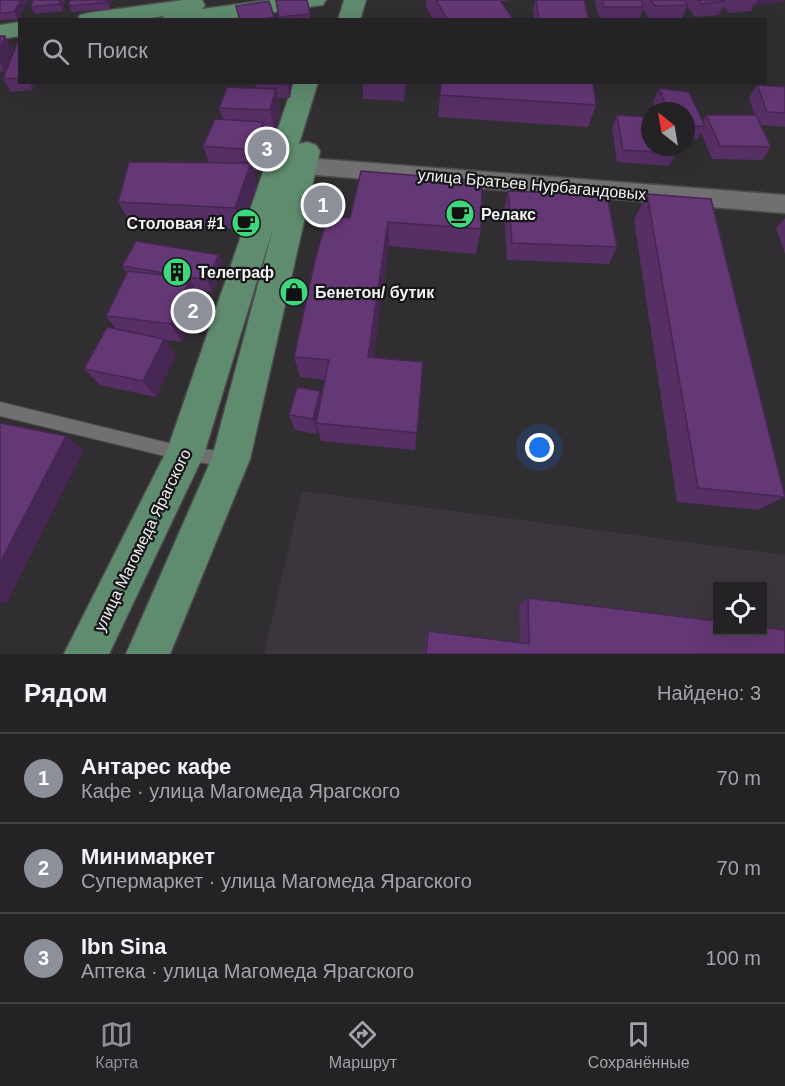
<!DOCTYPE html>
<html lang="ru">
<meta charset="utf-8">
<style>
:root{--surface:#242225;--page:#302f32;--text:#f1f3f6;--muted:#a3a4a7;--line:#413f42;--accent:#8c9099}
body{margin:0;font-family:Helvetica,sans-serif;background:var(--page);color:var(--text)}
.controls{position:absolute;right:18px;bottom:18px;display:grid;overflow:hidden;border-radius:0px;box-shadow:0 6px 24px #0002}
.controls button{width:54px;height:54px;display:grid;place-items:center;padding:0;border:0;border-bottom:2px solid var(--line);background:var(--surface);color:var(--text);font:30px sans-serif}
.compass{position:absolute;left:641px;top:102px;width:54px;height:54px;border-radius:50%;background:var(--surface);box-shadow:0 6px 24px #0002;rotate:329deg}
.you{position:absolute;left:540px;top:448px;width:21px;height:21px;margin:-15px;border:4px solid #fff;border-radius:50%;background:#1a73e8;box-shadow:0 0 0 9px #1a73e833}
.badge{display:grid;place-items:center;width:39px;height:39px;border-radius:50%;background:var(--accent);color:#fff;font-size:20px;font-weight:700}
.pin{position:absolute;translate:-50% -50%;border:3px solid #fff;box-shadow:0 2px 6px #0006}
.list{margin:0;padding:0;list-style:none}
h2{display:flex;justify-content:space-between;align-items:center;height:78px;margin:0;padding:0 24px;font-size:26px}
h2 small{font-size:20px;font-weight:400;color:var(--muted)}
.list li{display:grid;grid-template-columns:39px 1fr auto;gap:18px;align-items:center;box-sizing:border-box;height:90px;padding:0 24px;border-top:2px solid var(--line)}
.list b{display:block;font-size:22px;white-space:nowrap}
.list p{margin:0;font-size:20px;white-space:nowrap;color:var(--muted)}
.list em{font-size:20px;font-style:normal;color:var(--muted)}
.icon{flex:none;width:33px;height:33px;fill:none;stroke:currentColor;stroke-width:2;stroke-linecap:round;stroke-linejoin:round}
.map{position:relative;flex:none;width:785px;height:654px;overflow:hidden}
.search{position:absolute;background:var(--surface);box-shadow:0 6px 24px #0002;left:18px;right:18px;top:18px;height:66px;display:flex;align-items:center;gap:15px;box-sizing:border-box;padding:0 21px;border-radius:0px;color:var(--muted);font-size:22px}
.sheet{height:348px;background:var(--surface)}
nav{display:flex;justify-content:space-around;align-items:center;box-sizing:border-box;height:84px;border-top:2px solid var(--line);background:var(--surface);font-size:16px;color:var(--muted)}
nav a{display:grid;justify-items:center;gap:3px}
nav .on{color:var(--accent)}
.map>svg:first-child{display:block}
</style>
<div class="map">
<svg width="785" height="654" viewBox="0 0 785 654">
<rect width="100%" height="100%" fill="#302e31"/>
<path fill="#3b363d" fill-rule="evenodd" d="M302 491 785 555V654H264ZM718 586H762V632H718Z"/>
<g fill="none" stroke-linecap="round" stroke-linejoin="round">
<g stroke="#4d4b4d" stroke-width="2">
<path id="service" d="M0 402 185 447 229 452 234 454 237 459 234 464 229 466 185 461 0 416Z"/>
</g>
<g stroke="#4d4b4d" stroke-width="3">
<path id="minor" d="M280 156 785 195V213L280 172 272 169 269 164 272 159Z"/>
</g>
<g stroke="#4d4b4d" stroke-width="3">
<path id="primary" d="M184 0H202L205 5 202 9 269 0H326L323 5 315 6 222 20H161L164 16 138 20H77L80 15 88 13Z
M344 0H366L360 20H338Z
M20 22V36L0 39V25Z
M294 82H318L299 144 307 142 316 145 320 151 250 459 170 654H126L212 458 273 228 204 454 109 654H64L168 448Z"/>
</g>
<use href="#service" fill="#716f72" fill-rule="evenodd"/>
<use href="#minor" fill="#716f72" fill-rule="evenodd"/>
<use href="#primary" fill="#5f8b6e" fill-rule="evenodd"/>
</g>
<path fill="#562f65" d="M0 0H28L18 19 0 20Z
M33 0H65L63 11 35 14 31 7Z
M70 0H111L110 9 72 12 69 6Z
M276 0 310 14V20H279Z
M426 0H512L501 1 513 20H433L426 7Z
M535 0H584L589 20H535L533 9Z
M596 0H783L782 2 755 5 754 4 751 11 729 13 723 6 719 15 695 17 687 6 682 18 649 20 643 8 639 20H600L595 3Z
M0 36 13 49 5 71 0 72Z
M20 38V82H35L33 90 11 92 3 79Z
M292 82 290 98H278L280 111 275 132H265L268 144 259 172 253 171 257 185 242 229 130 223 118 202 209 163 203 146 223 119 219 108 256 88 255 84Z
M363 82H407L404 101 363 99Z
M757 85 785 87V127L761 125 771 147 762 160 712 159 701 133 698 139H686V111H657L653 101 659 88 703 122 706 115H755L749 98Z
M440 95 596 105 588 127 438 117Z
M617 115 676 153 669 166 617 162 612 128Z
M508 191 617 247 609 264 507 260 504 209Z
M647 194 785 497 758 510 677 502 634 220Z
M350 218 481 229 476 254 389 246 373 357 423 362 415 450 321 441 318 429 317 434 295 430 289 415 320 391 322 396 325 380 300 377 294 357Z
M785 218V254L776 228Z
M122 266 224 267 212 292 195 289 199 297 182 342 165 340 176 356 156 397 100 385 84 369 116 329 106 316 127 274Z
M528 598 785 654H424L426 635 428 631 520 643 519 604Z"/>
<path fill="#462652" d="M21 0H28L18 19 14 12Z
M60 0H65L63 11 59 4Z
M107 0H111L110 9 107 2Z
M758 0H783L782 2 755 5Z
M5 36 13 49 5 71 0 63V49Z
M28 82H35L33 90Z
M288 82H292L290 98 287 84Z
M405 82H407L404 101Z
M276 89 280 111 275 132 270 110Z
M263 122 268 144 259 172 253 150Z
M251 163 257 185 242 229 235 208Z
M388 222 389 246 370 377 368 357Z
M219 255 224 267 212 292 207 280Z
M190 278 199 297 182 342 171 324Z
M164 339 176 356 156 397 143 381Z
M320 391 324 407 316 423 318 429 317 434 313 419Z
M66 436 84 450 7 603 0 602V563Z"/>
<path fill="#643775" stroke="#462652" stroke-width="1.5" d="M0 0H21L14 12 0 13Z
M33 0H60L59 4 31 7Z
M70 0H107V2L69 6Z
M276 0H307L310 14 279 17Z
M436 0H500L513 19H447Z
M536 0H584L589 20H539Z
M602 0H641L643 7H604Z
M651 0H684L688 5 655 6Z
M698 0H724L725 1 701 4Z
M269 1 274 17 261 20H240L236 6Z
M0 36H5L0 49Z
M19 38H20V78L3 79Z
M255 82H288L287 84H255Z
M441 82H593L596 105 440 95Z
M757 85 785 87V113L767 112Z
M227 87 276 89 270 110 219 108Z
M659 88 689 92 705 126H686V111H668Z
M617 115 650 117V147H675L676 153 623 150Z
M706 115H756L771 147 720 146Z
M215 119 263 122 253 150 203 146Z
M129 162 251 163 235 208 118 202Z
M361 171 482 181 481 229 388 222 368 357 423 362 417 433 316 423 329 360 294 357 316 256 328 216 350 218Z
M508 191 607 195 617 247 512 243Z
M647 194 711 199 785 497 698 488Z
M136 241 219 255 207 280 122 266Z
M128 271 190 278 171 324 106 316Z
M107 327 164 339 143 381 84 369Z
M297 387 320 391 313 419 289 415Z
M0 423 66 436 0 563Z
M528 598 717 621V632H762V627L785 630V654H426L428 631 529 644Z"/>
<defs>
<g id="cafe-disc" transform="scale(1.5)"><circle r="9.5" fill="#3fd77d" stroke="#171618"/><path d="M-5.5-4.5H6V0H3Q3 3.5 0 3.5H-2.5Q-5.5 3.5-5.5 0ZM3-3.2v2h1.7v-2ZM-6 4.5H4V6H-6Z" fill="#111"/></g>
<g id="building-disc" transform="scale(1.5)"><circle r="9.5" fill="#3fd77d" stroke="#171618"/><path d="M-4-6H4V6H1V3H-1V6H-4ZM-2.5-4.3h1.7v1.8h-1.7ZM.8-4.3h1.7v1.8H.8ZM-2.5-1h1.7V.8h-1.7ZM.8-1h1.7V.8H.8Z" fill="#111"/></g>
<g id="shop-disc" transform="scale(1.5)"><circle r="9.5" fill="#3fd77d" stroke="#171618"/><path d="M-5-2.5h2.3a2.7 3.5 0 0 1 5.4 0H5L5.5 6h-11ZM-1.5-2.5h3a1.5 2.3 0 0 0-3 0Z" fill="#111"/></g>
</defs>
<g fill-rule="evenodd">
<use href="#cafe-disc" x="460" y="214"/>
<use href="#cafe-disc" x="246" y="223"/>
<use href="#building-disc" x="177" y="272"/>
<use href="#shop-disc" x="294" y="292"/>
</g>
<g text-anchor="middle" stroke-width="4.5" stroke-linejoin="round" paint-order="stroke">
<g font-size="16" fill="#f3f2f4" stroke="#171618">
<text transform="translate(532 184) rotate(5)" y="6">улица Братьев Нурбагандовых</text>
<text transform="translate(142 540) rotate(-64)" y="6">улица Магомеда Ярагского</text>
</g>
<g font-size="16" font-weight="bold" fill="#f3f2f4" stroke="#171618" text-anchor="start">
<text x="481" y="220">Релакс</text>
<text x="225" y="229" text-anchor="end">Столовая #1</text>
<text x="198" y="278">Телеграф</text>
<text x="315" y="298">Бенетон/ бутик</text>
</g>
</g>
</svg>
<div class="controls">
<button><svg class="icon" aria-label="locate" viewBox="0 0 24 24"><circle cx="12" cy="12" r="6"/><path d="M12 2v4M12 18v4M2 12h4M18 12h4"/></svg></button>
</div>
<svg class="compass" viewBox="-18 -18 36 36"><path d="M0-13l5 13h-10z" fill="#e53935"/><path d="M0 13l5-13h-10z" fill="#a3a4a7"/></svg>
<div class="you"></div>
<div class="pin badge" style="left:323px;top:205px">1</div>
<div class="pin badge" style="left:193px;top:311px">2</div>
<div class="pin badge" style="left:267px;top:149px">3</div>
<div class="search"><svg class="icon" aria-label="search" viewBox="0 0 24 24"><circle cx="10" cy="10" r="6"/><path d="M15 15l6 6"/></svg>Поиск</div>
</div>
<section class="sheet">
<h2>Рядом<small>Найдено: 3</small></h2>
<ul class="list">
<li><span class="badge">1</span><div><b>Антарес кафе</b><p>Кафе · улица Магомеда Ярагского</p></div><em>70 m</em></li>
<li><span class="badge">2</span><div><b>Минимаркет</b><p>Супермаркет · улица Магомеда Ярагского</p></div><em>70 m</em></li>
<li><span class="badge">3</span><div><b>Ibn Sina</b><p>Аптека · улица Магомеда Ярагского</p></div><em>100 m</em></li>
</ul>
</section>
<nav>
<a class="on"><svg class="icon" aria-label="map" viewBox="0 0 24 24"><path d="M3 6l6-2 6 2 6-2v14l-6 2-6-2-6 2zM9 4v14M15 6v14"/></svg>Карта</a>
<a><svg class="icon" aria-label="directions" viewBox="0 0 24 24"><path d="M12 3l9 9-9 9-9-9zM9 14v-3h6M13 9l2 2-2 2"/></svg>Маршрут</a>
<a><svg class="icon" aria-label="saved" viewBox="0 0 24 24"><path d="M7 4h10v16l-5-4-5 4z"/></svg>Сохранённые</a>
</nav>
